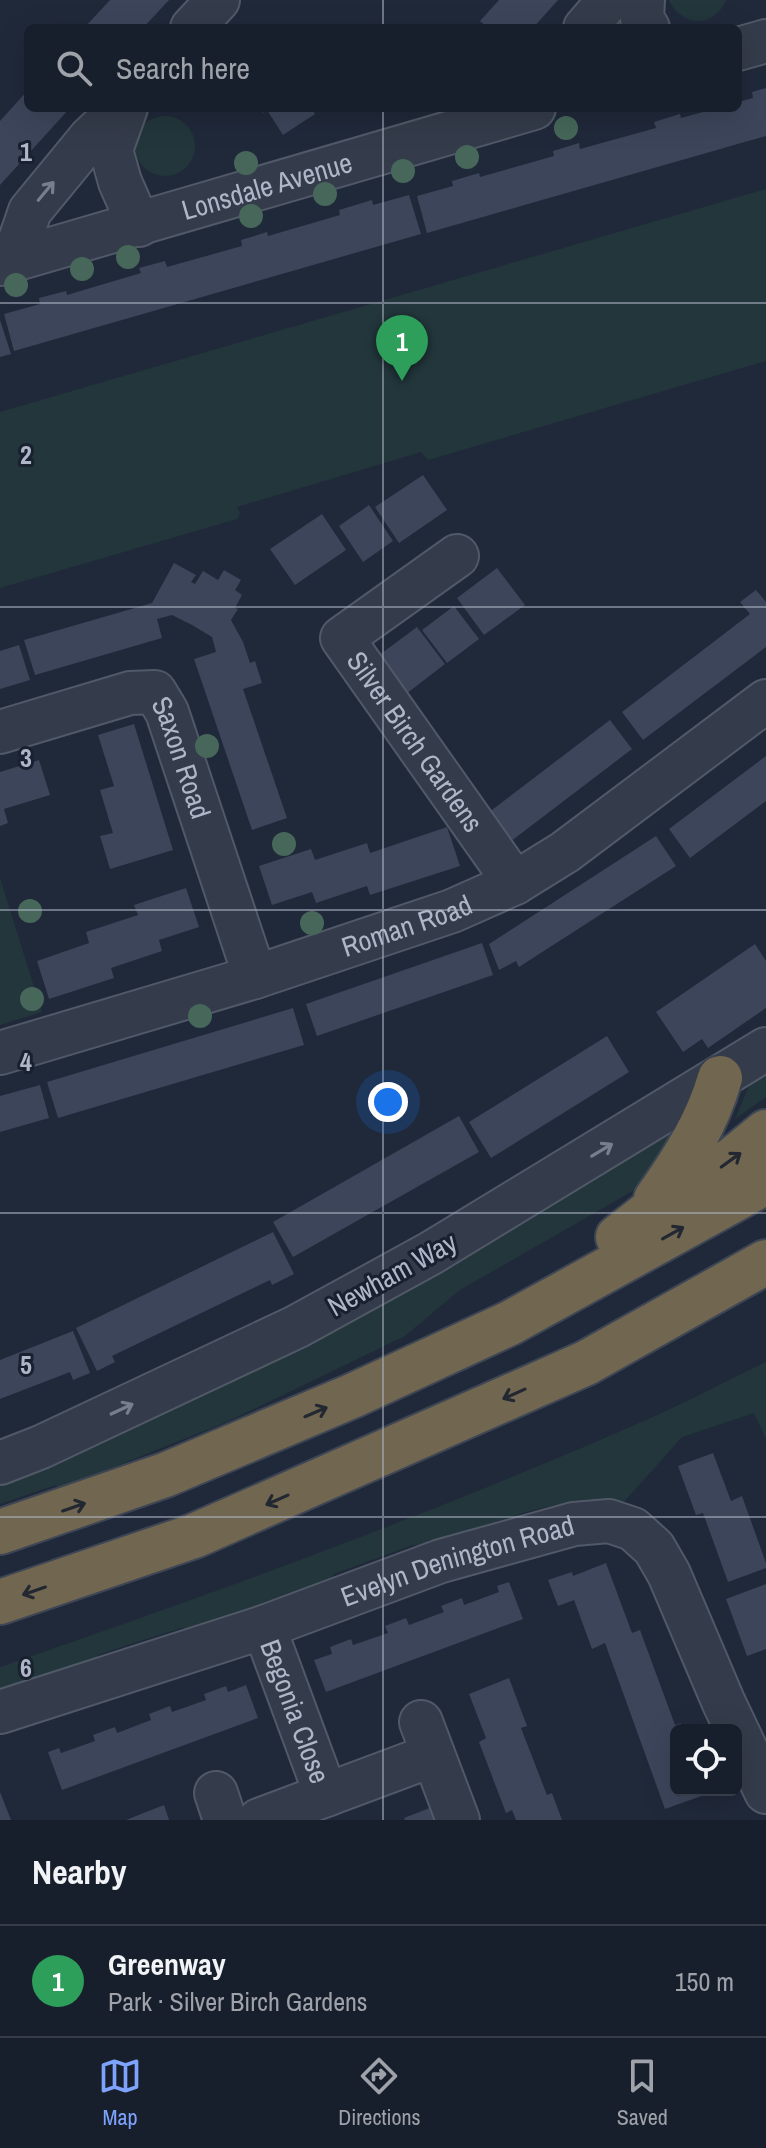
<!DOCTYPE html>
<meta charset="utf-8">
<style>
:root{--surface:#181f2c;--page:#252c38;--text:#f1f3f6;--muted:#9fa2a9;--line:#363d48;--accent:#7da3fd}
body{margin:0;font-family:"Archivo Narrow",sans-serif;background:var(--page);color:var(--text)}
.controls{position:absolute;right:24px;bottom:24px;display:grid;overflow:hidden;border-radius:12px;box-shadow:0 8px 32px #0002}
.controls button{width:72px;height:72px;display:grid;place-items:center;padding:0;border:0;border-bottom:2px solid var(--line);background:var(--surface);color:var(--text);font:40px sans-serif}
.you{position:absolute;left:388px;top:1102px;width:28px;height:28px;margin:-20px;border:6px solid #fff;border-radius:50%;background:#1a73e8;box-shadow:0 0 0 12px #1a73e833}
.badge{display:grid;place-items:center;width:52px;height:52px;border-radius:50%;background:var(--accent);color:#fff;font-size:26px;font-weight:700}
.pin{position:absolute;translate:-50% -66px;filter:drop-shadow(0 2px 4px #0008)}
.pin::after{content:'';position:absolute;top:42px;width:28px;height:24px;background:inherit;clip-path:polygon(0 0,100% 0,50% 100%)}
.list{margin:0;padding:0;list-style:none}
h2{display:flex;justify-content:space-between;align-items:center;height:104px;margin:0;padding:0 32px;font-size:34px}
h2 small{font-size:26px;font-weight:400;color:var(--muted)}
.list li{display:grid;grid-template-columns:52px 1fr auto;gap:24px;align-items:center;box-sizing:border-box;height:112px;padding:0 32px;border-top:2px solid var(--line)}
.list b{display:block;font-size:30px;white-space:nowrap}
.list p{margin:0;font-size:26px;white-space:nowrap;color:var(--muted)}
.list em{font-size:26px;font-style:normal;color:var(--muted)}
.icon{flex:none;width:44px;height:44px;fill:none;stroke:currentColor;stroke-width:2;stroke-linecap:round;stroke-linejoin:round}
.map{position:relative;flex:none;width:766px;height:1820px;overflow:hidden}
.search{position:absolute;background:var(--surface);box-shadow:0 8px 32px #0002;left:24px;right:24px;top:24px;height:88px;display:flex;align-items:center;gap:20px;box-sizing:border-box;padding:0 28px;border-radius:12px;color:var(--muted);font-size:30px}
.sheet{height:216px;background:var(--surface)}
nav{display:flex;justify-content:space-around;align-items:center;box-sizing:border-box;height:112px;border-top:2px solid var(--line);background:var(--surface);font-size:22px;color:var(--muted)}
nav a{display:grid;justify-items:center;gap:4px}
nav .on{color:var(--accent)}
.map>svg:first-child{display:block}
</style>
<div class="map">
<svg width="766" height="1820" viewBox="0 0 766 1820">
<rect width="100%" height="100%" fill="#20293a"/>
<path fill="#22363b" d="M669 0H726C714 28 682 28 669 0Z
M135 146a30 30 0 1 1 60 0a30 30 0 1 1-60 0Z
M766 189V361L428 460 421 452 237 507 240 513 237 519 0 588V412Z
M0 878 42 1012 0 1025Z
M766 1070V1097L735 1119 751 1081Z
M693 1105 640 1187 460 1290 405 1336 229 1421 59 1489 56 1485 0 1504V1483L318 1336 543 1212 553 1191Z
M766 1362V1439L754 1413 682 1437 624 1502C582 1497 559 1504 519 1514L510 1528 440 1548 413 1545 334 1574 314 1594 206 1632 181 1628 100 1654 79 1671 0 1697V1667C218 1592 435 1513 646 1420 687 1402 726 1381 766 1362Z"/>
<path fill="#3c455a" d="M110 0H169L143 28H84Z
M499 0H558L533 28 528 25 526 28H488L480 21Z
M766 88V136L427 233 417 196 453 186 452 181 479 173 480 177 554 156 553 151 579 143 580 149 656 128 654 122 680 114 681 118 718 108H738V102L753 98 752 92Z
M28 90V108H70L0 185V121Z
M260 108H311L315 114 283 135 267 110 263 113Z
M409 195 421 234 14 351 4 314 40 304 39 298 66 291 67 295 141 273 139 268 165 261 167 267 242 246 241 240 267 232 268 236 340 215 339 210 372 200 373 205Z
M0 320 11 354 0 357Z
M423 475 447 510 399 543 375 507Z
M369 505 393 541 363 562 339 526Z
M322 514 346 550 295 585 270 549Z
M174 563 196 575 191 582 195 584 203 571 218 580 224 570 241 580 235 590 242 595 235 608 238 609 231 620 243 642 250 663 255 661 262 683 243 689 287 818 252 830 194 659 216 652 212 637 192 625 172 615 157 619 162 638 35 675 24 640 152 603Z
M497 568 525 605 484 635 457 598Z
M756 590 766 602V647L643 740 622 712 750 614 740 602Z
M454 606 479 639 447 663 422 630Z
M417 627 445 664 406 694 378 656Z
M19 645 30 680 0 689V651Z
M610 720 632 749 506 845 484 816Z
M134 724 173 850 110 869 100 836 113 833 100 790 114 786 98 735Z
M766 756V801L690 858 669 829Z
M39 760 50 795 4 809 8 823 0 826V772Z
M447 827 460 866 370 895 367 886 316 903 312 892 272 905 259 866 311 849 315 860 367 843 370 853Z
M656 836 676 866 519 967 516 961 499 970 489 944Z
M186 888 199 927 159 940 162 951 111 968 114 978 49 999 37 961 89 943 86 932 138 915 134 905Z
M482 943 493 975 317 1036 306 1004Z
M755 944 766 961V1008L708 1048 702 1039 683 1052 656 1012Z
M293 1008 304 1045 58 1118 47 1082Z
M607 1036 629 1072 491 1158 469 1122Z
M40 1085 49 1118 0 1132V1096Z
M459 1116 479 1152 293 1257 273 1222Z
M273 1232 294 1274 272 1285 270 1280 141 1342 112 1356 115 1362 97 1371 76 1328Z
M73 1331 90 1373 73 1380 70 1372 0 1399V1360Z
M713 1453 731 1501 742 1496 766 1563V1568L728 1582 703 1513 696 1515 678 1466Z
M606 1563 632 1633 640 1630 675 1725 681 1723 684 1730H676V1790H706L707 1794 665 1809 605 1643 592 1649 574 1600 558 1606 548 1580 572 1572 573 1576Z
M509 1582 523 1619 326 1692 314 1660 332 1654 330 1647 351 1639 353 1645 388 1633 385 1626 406 1618 409 1625 444 1612 441 1606 462 1598 464 1605 499 1592 497 1586Z
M766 1584V1649L747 1656 726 1599Z
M509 1678 527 1726 521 1728 547 1795 552 1793 562 1820H516L512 1810 506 1813 479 1742 486 1738 469 1694Z
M246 1685 258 1718 62 1790 48 1752 59 1748 61 1753 95 1741 93 1735 115 1727 117 1733 151 1720 149 1714 170 1706 172 1712 206 1700 204 1694 226 1686 228 1692Z
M0 1792 11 1820H0Z
M164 1805 169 1820H126Z
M432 1807 436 1820H405L404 1818Z"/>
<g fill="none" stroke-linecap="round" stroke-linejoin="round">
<g stroke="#515968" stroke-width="46">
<g id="minor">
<path d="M643 0 642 19 648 28"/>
<path d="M192 28 218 0"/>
<path d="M585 28 609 0"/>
<path d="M738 49 766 41"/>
<path d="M126 108 111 150 120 182 139 225"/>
<path d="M13 260 30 211 90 138 122 108"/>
<path id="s1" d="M0 264 534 108"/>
<path id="s2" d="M457 556 342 638 515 883"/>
<path id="s3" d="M0 732 130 693 155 692 167 712 255 977"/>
<path id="s4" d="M0 1053 255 977 452 911 515 883 565 852 766 701"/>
<path d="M0 1463 41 1447 296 1327 431 1253 766 1049"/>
<path id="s5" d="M264 1627 326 1795"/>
<path id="s6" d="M0 1712 264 1627 441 1561 574 1524 609 1521 633 1529 654 1548 669 1574 723 1701 766 1792"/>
<path d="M421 1722 458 1820"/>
<path d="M216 1793 225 1820"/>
<path d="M259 1820 433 1755"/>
</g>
</g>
<g stroke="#3e4655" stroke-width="48">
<path id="highway" d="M656 1199C683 1161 707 1123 720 1078
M618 1237 646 1215 733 1159 766 1132
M0 1532 165 1475 352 1396 510 1323 766 1182
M0 1602 194 1536 586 1363 766 1262"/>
</g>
<use href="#minor" stroke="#343b4a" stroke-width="42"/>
<use href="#highway" stroke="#716750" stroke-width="44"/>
</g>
<g fill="#46675a">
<circle cx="566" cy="128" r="12"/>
<circle cx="467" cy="157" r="12"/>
<circle cx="246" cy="163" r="12"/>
<circle cx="403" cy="171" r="12"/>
<circle cx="325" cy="194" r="12"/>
<circle cx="251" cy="216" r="12"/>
<circle cx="128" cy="257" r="12"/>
<circle cx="82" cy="269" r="12"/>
<circle cx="16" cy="285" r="12"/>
<circle cx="207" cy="746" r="12"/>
<circle cx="284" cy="844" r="12"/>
<circle cx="30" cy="911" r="12"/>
<circle cx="312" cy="923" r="12"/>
<circle cx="32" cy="999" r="12"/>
<circle cx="200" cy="1016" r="12"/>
</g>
<defs><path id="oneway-shaft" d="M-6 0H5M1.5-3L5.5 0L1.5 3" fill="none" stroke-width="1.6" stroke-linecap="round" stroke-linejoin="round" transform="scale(2)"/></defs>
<g stroke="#777f8f">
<use href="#oneway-shaft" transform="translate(46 191) rotate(-50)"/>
<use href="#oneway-shaft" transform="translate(602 1150) rotate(-31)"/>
<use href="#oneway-shaft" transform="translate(122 1409) rotate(-25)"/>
</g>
<g stroke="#222732">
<use href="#oneway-shaft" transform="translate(731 1160) rotate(-36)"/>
<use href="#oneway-shaft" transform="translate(673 1233) rotate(-29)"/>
<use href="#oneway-shaft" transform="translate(514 1394) rotate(156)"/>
<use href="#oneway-shaft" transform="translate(316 1412) rotate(-23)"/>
<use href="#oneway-shaft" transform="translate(277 1500) rotate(156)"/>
<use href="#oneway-shaft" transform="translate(74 1507) rotate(-19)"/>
<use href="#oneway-shaft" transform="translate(34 1591) rotate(161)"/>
</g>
<path fill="none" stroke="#aeb6c7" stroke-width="2" stroke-opacity="0.55" d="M383 0V28M383 108V1820M0 303H766M0 607H766M0 910H766M0 1213H766M0 1517H766"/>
<g text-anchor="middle" stroke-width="6" stroke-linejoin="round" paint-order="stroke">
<g font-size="28" fill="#aeb6c7" stroke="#19202f">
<text dy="10" stroke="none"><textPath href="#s1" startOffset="278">Lonsdale Avenue</textPath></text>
<text dy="10" stroke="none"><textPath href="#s2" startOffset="268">Silver Birch Gardens</textPath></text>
<text dy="10" stroke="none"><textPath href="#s3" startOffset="232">Saxon Road</textPath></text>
<text dy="10" stroke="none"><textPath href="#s4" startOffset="426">Roman Road</textPath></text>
<text transform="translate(392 1274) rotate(-29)" y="10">Newham Way</text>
<text dy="10" stroke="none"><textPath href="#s6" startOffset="482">Evelyn Denington Road</textPath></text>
<text dy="10" stroke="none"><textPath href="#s5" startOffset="90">Begonia Close</textPath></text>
</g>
</g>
<g font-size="26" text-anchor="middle" font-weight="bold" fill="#aeb6c7" stroke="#19202f" stroke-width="6" stroke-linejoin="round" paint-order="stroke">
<text x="26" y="161">1</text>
<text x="26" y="464">2</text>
<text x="26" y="767">3</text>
<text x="26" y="1071">4</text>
<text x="26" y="1374">5</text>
<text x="26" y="1677">6</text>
</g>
</svg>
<div class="controls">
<button><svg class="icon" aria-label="locate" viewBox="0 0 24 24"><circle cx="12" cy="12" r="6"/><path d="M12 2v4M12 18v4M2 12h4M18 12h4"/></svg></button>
</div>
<div class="you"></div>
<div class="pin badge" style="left:402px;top:381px;background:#2e9e5b">1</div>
<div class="search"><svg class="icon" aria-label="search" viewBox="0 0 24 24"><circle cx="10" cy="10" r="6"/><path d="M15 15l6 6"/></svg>Search here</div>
</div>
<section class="sheet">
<h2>Nearby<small></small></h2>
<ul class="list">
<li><span class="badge" style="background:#2e9e5b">1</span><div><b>Greenway</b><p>Park · Silver Birch Gardens</p></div><em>150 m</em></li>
</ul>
</section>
<nav>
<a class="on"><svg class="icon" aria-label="map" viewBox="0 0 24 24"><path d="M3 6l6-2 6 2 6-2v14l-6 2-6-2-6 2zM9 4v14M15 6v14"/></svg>Map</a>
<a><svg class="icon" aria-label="directions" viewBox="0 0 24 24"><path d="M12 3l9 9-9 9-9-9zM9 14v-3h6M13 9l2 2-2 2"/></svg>Directions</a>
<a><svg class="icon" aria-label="saved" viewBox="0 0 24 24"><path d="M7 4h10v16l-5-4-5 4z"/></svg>Saved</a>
</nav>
